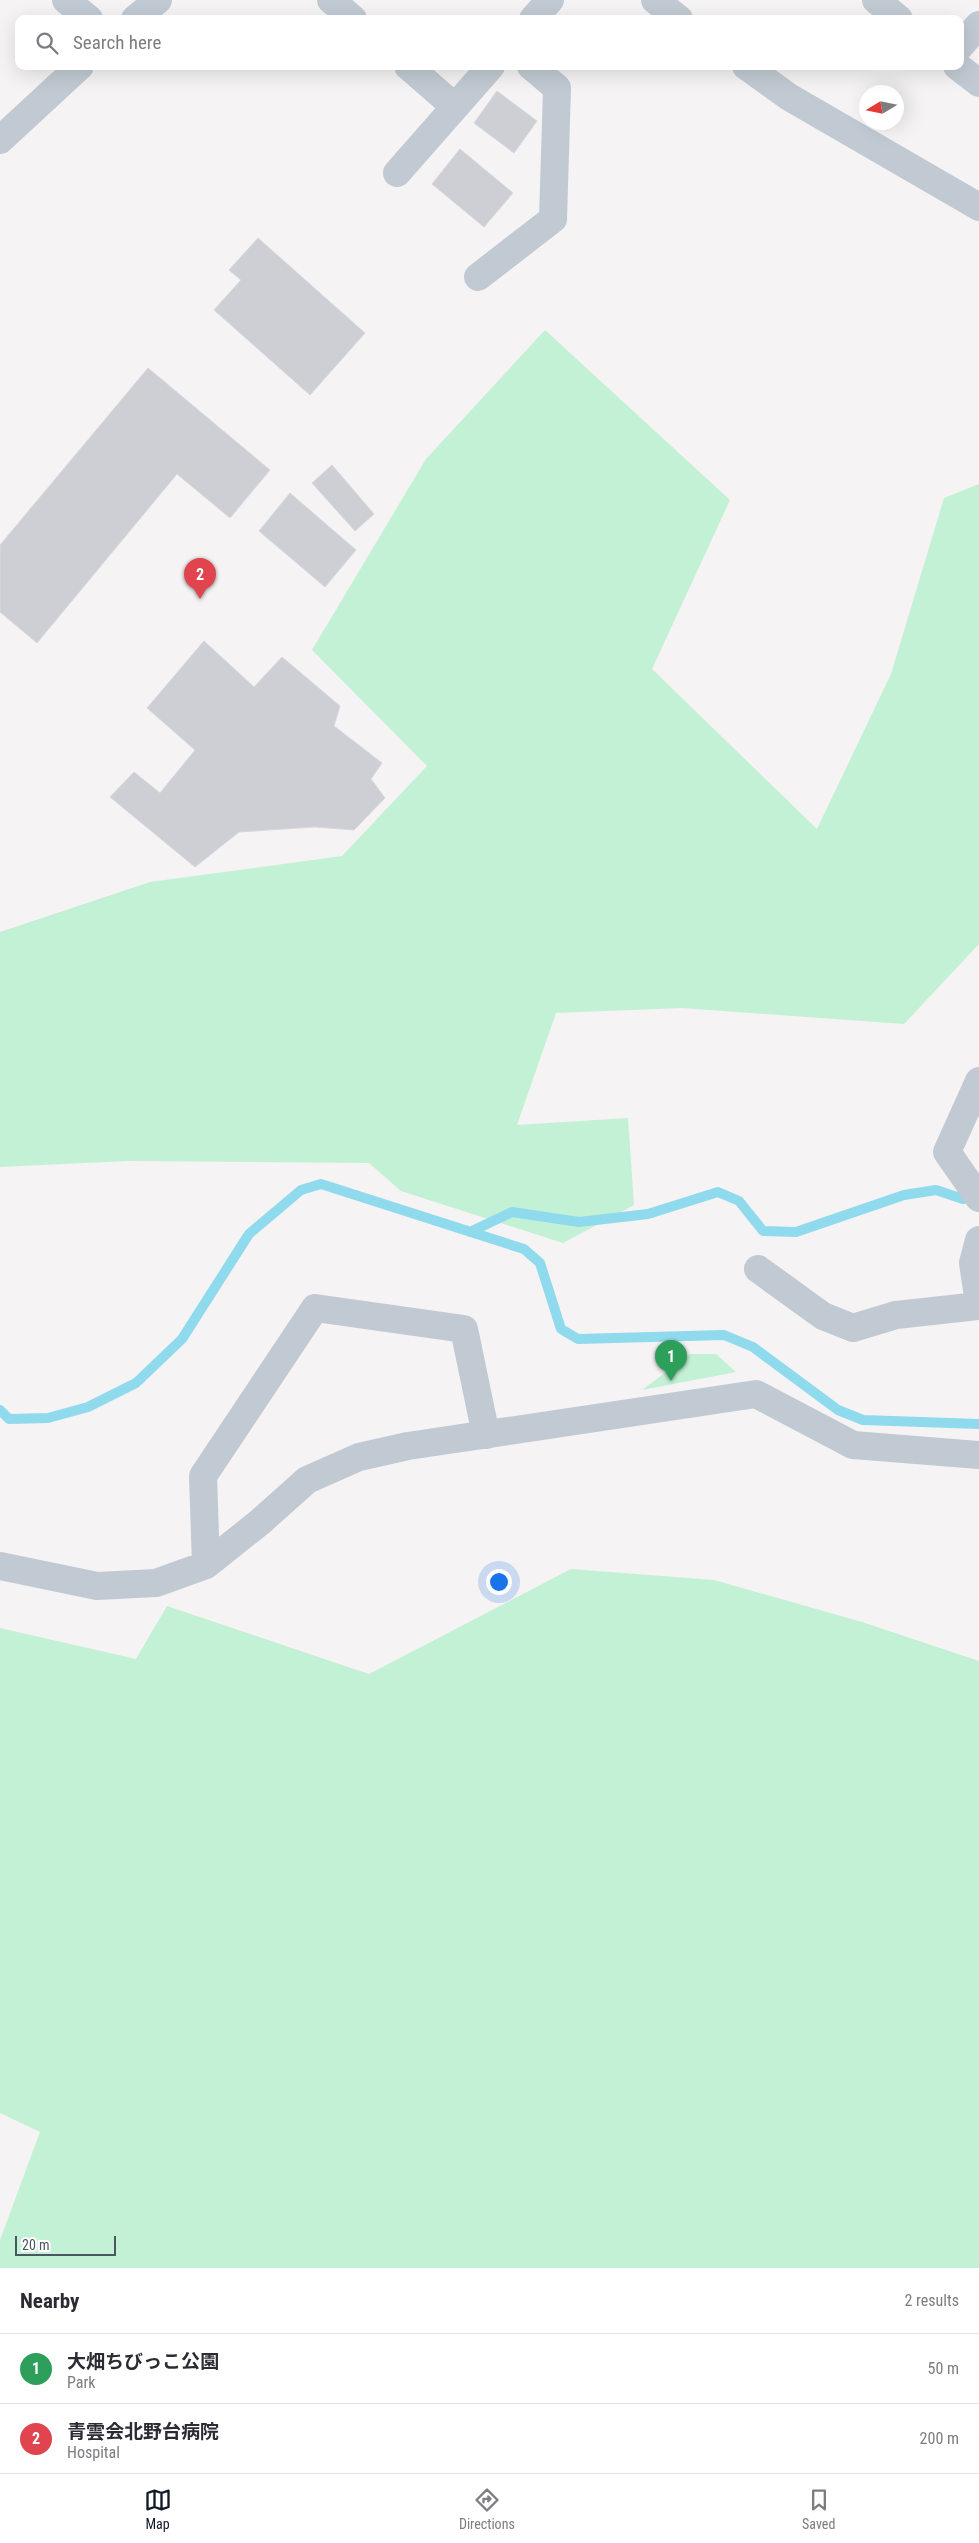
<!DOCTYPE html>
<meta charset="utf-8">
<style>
:root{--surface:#fff;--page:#f7f7f7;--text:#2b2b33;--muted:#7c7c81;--line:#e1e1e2;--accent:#111827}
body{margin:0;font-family:"Roboto Condensed","Noto Sans JP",sans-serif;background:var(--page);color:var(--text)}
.compass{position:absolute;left:859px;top:85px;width:45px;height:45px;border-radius:50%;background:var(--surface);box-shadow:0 5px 20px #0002;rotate:260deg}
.scale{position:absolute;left:15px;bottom:12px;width:101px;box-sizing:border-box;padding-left:5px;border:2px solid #4a5661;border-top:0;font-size:14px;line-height:18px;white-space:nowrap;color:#4a5661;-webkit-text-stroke:4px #fff;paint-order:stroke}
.you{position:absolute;left:498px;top:1581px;width:18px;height:18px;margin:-12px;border:4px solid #fff;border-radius:50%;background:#1a73e8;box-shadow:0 0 0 8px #1a73e833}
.badge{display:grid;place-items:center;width:32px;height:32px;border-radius:50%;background:var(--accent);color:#fff;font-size:16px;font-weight:700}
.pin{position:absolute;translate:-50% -41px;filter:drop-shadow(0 1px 2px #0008)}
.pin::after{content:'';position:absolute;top:26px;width:18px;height:15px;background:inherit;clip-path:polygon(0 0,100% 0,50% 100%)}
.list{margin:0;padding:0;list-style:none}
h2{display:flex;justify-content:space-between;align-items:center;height:65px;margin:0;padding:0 20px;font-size:21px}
h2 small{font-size:16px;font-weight:400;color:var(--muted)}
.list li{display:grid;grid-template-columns:32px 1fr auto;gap:15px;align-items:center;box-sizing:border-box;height:70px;padding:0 20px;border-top:1px solid var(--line)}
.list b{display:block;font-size:19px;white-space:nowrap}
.list p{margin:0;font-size:16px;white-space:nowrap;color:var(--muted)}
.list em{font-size:16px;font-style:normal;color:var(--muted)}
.icon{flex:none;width:28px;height:28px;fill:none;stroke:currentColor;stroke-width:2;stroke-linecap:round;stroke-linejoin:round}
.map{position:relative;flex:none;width:979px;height:2268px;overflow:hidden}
.search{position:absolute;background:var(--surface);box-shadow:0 5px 20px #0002;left:15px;right:15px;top:15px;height:55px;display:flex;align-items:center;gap:12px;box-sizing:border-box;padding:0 18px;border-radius:10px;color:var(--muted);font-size:19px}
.sheet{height:205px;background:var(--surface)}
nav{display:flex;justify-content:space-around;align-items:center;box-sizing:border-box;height:70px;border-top:1px solid var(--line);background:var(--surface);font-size:14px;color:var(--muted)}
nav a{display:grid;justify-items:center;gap:2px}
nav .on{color:var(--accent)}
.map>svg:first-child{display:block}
</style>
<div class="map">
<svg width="979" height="2268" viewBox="0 0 979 2268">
<rect width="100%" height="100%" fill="#f5f3f3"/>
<path fill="#c3f1d5" d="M545 330 730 500 652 669 817 829 891 674 944 498 979 484V944L904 1024 682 1008 556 1013 517 1125 628 1118 634 1205 563 1243 401 1191 369 1163 127 1161 0 1167V932L150 882 342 856 427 766 312 650 426 459Z
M690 1354H716L736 1372 642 1390Z
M571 1569 714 1580 862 1622 979 1661V2268H0V2240L40 2132 0 2113V1628L136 1659 167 1606 369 1674Z"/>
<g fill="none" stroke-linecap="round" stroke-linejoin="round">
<path stroke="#90daee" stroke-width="10" d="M470 1232 512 1212 579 1222 648 1214 718 1192 739 1201 763 1231 796 1232 904 1195 936 1190 963 1199 976 1194
M0 1410 9 1419 48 1418 88 1407 136 1383 182 1339 249 1234 301 1190 321 1184 524 1249 540 1263 561 1329 578 1339 724 1335 753 1347 838 1410 863 1420 979 1424"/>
</g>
<path fill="#cdcfd5" stroke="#d7d9de" d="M497 91 537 121 514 153 474 123Z
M460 149 513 193 484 227 432 184Z
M258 238 365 333 310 395 214 310 241 280 229 270Z
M148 368 270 470 230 518 177 474 37 643 0 612V545Z
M332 465 374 514 355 531 312 483Z
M290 493 356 550 325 587 259 531Z
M204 641 254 687 282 657 340 706 334 726 382 763 371 779 385 798 354 830 315 827 239 832 195 867 110 797 134 772 160 793 195 750 147 708Z"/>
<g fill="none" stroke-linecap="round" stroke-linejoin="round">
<path stroke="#c1cad2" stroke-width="28" d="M66 0 89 19
M331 0 353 19
M655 0 679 19
M876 0 899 19
M135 19 158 0
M533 19 550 0
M960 46 979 25
M408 66 455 107
M746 66 789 97 979 207
M957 66 979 83
M0 140 80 66
M397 173 491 66
M478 277 553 219 557 88 531 66
M979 1081 947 1152 979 1198
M979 1240 973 1263 979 1303
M758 1269 823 1316 853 1328 896 1315 979 1306
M206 1565 203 1476 315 1308 464 1329 486 1435
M0 1566 97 1586 156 1583 206 1565 260 1522 307 1480 359 1457 408 1446 756 1394 853 1445 979 1455"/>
</g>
</svg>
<svg class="compass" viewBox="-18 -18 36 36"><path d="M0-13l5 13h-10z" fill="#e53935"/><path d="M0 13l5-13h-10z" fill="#7c7c81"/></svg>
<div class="scale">20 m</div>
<div class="you"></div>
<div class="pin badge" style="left:671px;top:1381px;background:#2e9e5b">1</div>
<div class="pin badge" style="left:200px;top:599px;background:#e0444e">2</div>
<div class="search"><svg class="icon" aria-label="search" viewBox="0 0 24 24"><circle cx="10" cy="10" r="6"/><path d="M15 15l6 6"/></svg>Search here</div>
</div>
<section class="sheet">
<h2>Nearby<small>2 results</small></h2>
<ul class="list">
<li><span class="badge" style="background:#2e9e5b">1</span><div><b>大畑ちびっこ公園</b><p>Park</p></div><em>50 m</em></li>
<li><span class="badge" style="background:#e0444e">2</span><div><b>青雲会北野台病院</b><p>Hospital</p></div><em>200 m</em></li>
</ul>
</section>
<nav>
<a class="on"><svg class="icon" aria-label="map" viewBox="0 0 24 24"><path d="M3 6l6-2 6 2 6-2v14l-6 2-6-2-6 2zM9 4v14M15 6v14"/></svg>Map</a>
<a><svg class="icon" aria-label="directions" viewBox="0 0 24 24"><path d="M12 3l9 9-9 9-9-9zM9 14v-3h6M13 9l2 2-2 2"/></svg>Directions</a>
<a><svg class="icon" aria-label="saved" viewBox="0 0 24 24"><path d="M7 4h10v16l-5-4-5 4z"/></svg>Saved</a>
</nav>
